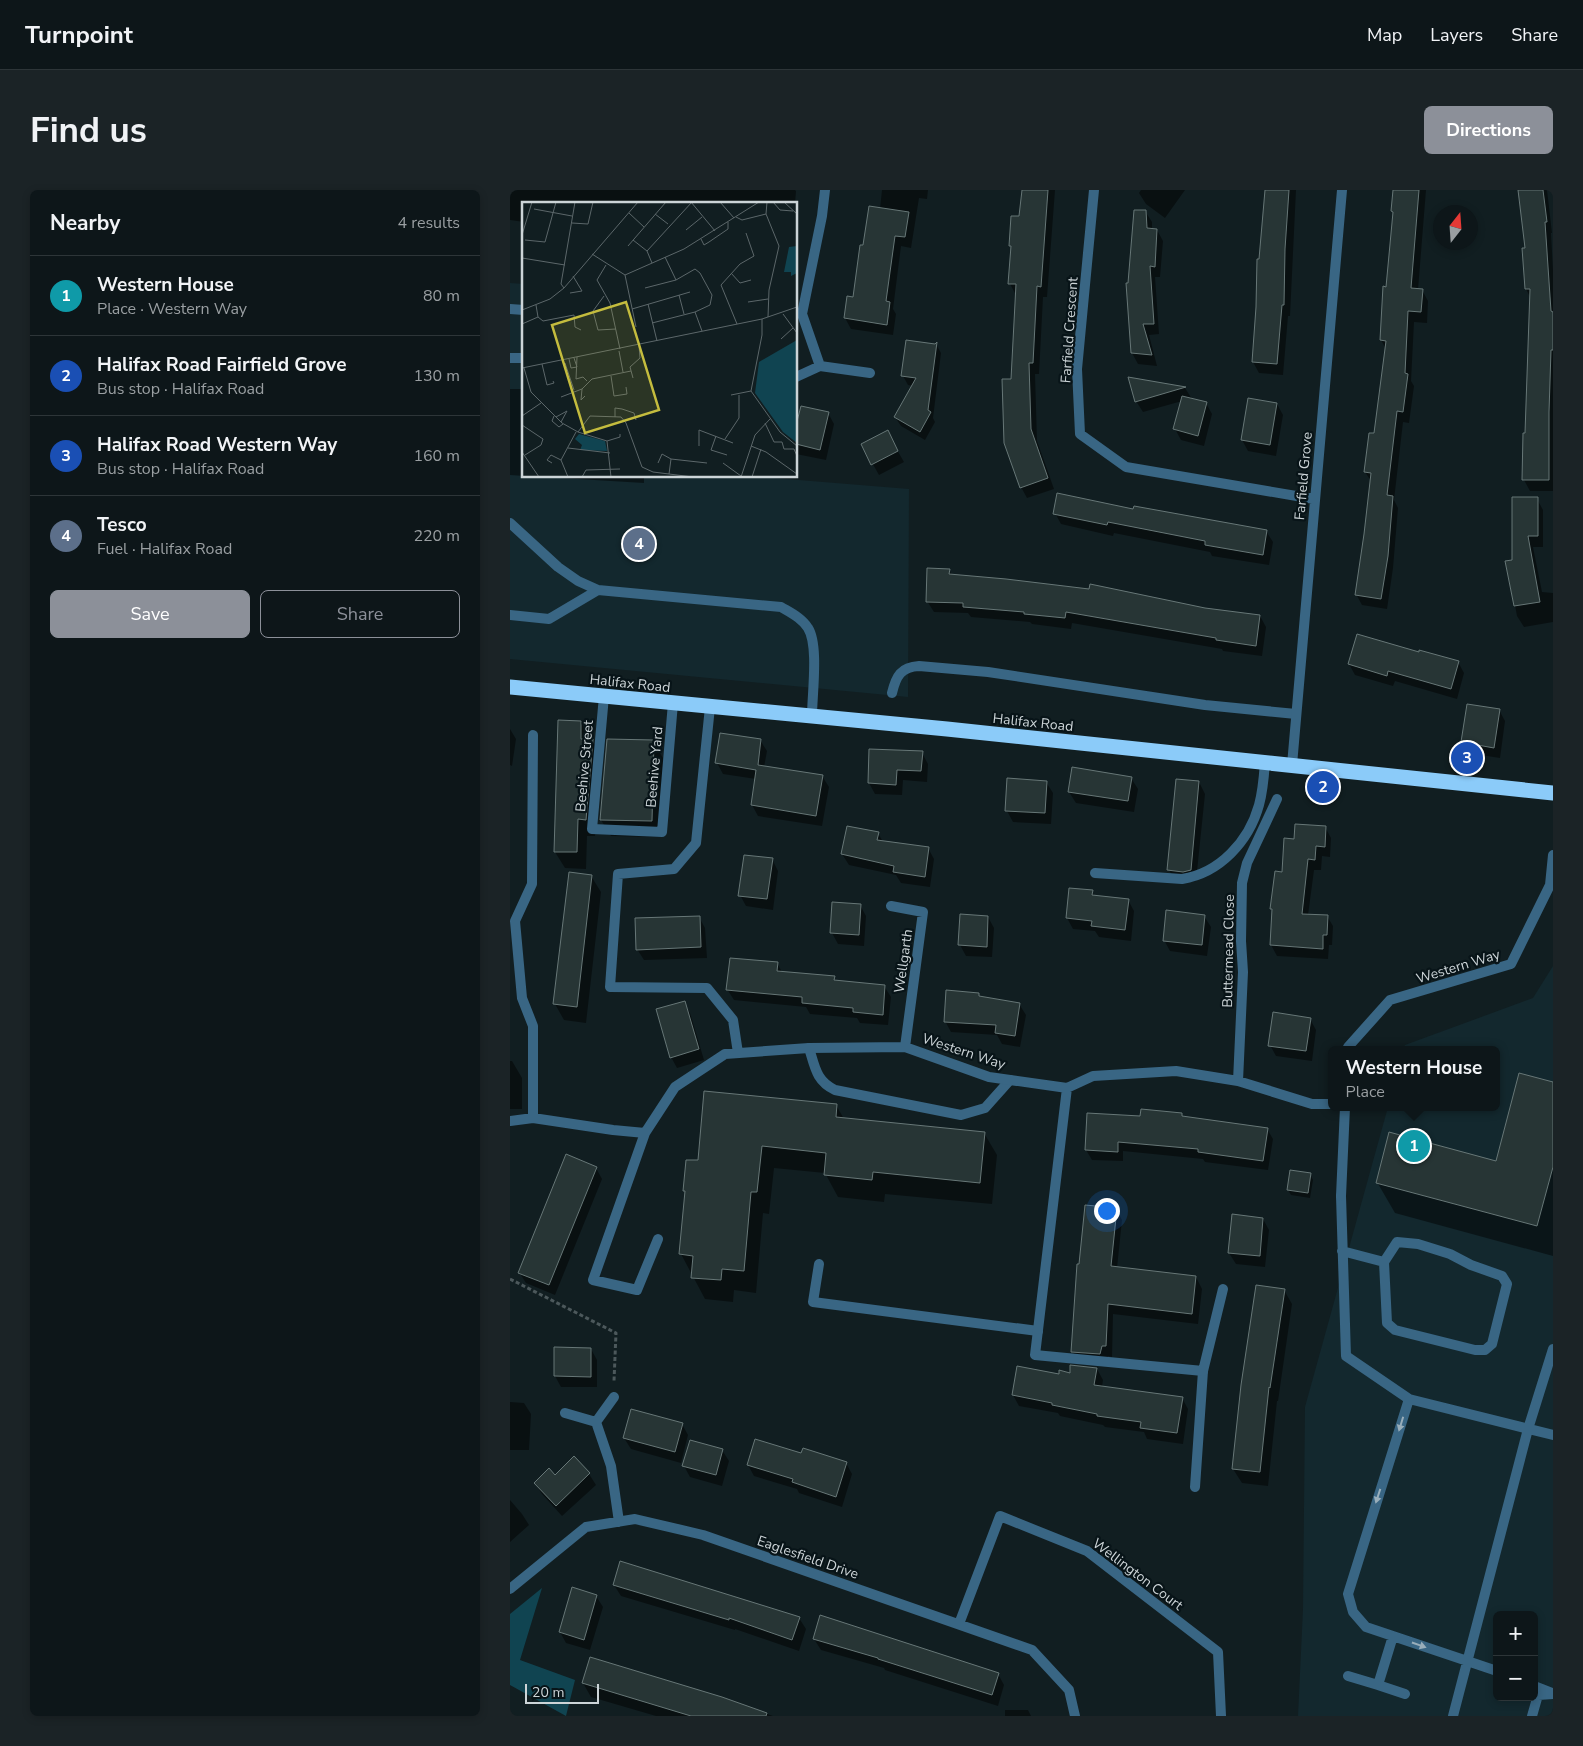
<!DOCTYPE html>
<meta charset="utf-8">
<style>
:root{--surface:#0d1619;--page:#1b2326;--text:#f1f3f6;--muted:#9a9fa2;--line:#2d3538;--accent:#8c9099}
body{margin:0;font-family:"Nunito Sans",sans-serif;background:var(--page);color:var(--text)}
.controls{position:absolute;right:15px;bottom:15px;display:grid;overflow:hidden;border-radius:8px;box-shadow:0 2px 8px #0003}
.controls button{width:45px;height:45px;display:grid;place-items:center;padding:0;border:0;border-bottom:1px solid var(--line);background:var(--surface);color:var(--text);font:25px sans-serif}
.compass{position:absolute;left:923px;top:15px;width:45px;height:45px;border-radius:50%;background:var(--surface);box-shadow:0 2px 8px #0003;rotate:17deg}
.scale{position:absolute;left:15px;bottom:12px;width:74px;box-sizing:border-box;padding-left:5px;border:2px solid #ccd4d7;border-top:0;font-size:14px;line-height:18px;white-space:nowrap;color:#ccd4d7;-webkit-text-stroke:4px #081418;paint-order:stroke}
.you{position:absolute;left:596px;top:1020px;width:18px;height:18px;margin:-12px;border:4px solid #fff;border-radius:50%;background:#1a73e8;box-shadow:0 0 0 8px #1a73e833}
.badge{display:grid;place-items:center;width:32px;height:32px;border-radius:50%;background:var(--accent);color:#fff;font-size:16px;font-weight:700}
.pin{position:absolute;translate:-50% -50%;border:2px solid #fff;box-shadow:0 1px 5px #0006}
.popup{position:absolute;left:818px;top:856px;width:172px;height:65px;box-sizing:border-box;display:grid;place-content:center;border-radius:8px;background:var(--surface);filter:drop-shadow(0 1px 4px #0005);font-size:16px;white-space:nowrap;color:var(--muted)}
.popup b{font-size:19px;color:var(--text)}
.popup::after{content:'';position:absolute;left:50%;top:100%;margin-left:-10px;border:10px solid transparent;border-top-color:var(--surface)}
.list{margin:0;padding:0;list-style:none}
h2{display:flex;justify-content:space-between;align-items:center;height:65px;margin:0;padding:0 20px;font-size:21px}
h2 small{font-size:16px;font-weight:400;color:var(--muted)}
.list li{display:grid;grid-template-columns:32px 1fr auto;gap:15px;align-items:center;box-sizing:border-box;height:80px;padding:0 20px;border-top:1px solid var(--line)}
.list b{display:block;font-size:19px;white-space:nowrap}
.list p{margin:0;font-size:16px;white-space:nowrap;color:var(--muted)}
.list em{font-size:16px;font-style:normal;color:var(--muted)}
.actions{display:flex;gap:10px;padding:15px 20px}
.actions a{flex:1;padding:11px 0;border:1px solid var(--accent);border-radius:8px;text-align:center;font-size:18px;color:var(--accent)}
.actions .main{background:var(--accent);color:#fff}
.map{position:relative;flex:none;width:1043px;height:1526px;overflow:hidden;border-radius:8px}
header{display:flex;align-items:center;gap:30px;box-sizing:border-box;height:70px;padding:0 25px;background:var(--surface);border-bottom:1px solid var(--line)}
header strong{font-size:24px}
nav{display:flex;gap:28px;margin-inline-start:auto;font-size:18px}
.intro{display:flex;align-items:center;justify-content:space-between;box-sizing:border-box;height:120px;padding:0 30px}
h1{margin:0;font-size:35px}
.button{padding:12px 22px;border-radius:8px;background:var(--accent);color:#fff;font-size:18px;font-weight:700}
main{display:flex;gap:30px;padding:0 30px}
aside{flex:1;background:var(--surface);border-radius:8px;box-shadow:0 2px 8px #0003}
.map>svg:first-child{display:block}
</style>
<header>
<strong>Turnpoint</strong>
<nav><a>Map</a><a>Layers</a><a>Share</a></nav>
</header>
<div class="intro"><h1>Find us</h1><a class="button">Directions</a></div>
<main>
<aside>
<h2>Nearby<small>4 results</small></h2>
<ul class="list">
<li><span class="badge" style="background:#0f9aa8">1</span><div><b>Western House</b><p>Place · Western Way</p></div><em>80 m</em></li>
<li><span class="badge" style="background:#1a4fb4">2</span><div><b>Halifax Road Fairfield Grove</b><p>Bus stop · Halifax Road</p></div><em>130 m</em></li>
<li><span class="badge" style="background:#1a4fb4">3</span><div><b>Halifax Road Western Way</b><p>Bus stop · Halifax Road</p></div><em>160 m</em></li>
<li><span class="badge" style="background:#5c6f8a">4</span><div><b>Tesco</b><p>Fuel · Halifax Road</p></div><em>220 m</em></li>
</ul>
<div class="actions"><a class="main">Save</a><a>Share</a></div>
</aside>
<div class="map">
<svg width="1043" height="1526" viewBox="0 0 1043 1526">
<rect width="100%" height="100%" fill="#111e21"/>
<path fill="#13282e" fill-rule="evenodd" d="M0 93 14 94V286H240L399 299 398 507 0 469Z
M1043 776V1526H788L793 1419 795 1217 878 917H986V860H893L895 855 1023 808ZM987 1425H1024V1507H987Z"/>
<path fill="#104451" d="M32 1398 10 1470 65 1490 56 1526 0 1495V1424Z"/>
<path fill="#0007" d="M0 0H285L286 1 285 14H14V32L0 30Z
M372 0H418L417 9 409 8 401 58 391 56 383 119 386 124 383 145 341 139 335 128 344 108 354 57 370 19Z
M513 0H545L537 107H533L529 184H525L527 251 544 299 517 308 511 297 502 190 506 105 500 94 502 59 500 55 510 28Z
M631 0H675L655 28 636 14 629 3Z
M755 0H786L780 126H778L773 185 749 183 743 172 756 4Z
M885 0H916L908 100H912L918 111 917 133 904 132 901 191 904 196 899 233 893 232 884 310 888 318 883 378 877 419 852 415 846 404 855 344 861 291 855 282 865 245 876 159 871 150 874 98H877Z
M1009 0H1037L1042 43H1041L1043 80V301H1020L1014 290 1020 107 1016 99 1017 59Z
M635 21 642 32V39L647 40 653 51 650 87H645L649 144 639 145 647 176 628 174 622 163 620 94Z
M426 154 431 163 423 228 425 232 415 250 391 236 385 227 403 196 398 195 393 186Z
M620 189 675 198 682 209 696 213 702 224 694 256 671 250 665 239 672 211 633 222 626 211Z
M0 199H14V286L0 285Z
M767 214 773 225 766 266 738 261 732 250Z
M318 223 324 234 316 270 286 264V224Z
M383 253 394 272 369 285 352 255Z
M18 286H134V293Z
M1027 309 1033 320V357H1023L1032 402 1043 403V432L1014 437 1007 426 997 372 1003 371Z
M624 320 756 341 763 352 759 375 702 366 700 362 604 343 603 346 551 334 545 323Z
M439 380 442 385 750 426 756 437 752 466 713 461 712 459 562 433 561 439 522 434 520 432 461 427 458 423 424 422 417 411Z
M910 463 948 472 954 483 947 509 885 491 883 496 845 485 839 474Z
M989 520 995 531 990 568 958 563 952 552Z
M71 532 80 550H82L92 567 85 646H77L76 679 55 678 45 662Z
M0 539 6 549 2 576 0 575Z
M250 550 257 561 254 577 312 586 319 597 312 636 248 626 242 615 246 589 213 584 207 573Z
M143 552 153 568 151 647 101 646 91 630Z
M412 563 418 574 417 592 393 590 392 605 365 604 359 593Z
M621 588 628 599 624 622 566 613 559 602Z
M536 592 543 603 541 634 503 632 497 621Z
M689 592 695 604 686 691 680 692 665 691 659 680Z
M815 637 821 648 820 667 812 666 811 680H804L798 725 817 726 823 736 822 755H819L818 769 767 766 761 755 763 722 761 719 785 650Z
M368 643 373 652 418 658 424 669 420 697 391 693 386 685 339 675 332 664Z
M262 669 268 681 263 720 236 716 230 705Z
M81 686 91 702 76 833 54 830 45 814Z
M582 701 585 707 618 710 624 721 621 751 589 747 585 741 563 739 557 728Z
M350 715 356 726 354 756 328 754 322 743Z
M694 726 701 737 697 766 660 761 654 750Z
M189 727 195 738 197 768 134 770 127 759Z
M478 727 484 738 482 767 456 766 450 755Z
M267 773 272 782 324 787 327 792 374 796 381 807 378 835 350 833 347 828 300 824 296 817 224 810 217 799Z
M469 804 470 807 509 814 516 825 510 857 492 854 487 845 441 842 435 831Z
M174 812 180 823 194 870 167 878 161 867Z
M800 829 806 840 802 871 766 866 760 855Z
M0 871H2L12 888V919H0Z
M1010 885 1043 894V1066L885 1023 867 992 987 972Z
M326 915 334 929 474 943 487 965 482 1014 375 1004 374 1012 328 1007 315 983 264 978 259 1024 253 1023 246 1103 224 1100 223 1112 195 1109 171 1064 176 1004 175 1001 189 972Z
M671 924 674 928 757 939 763 949 758 980 695 972 693 969 613 961V971L582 970 576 960 631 928Z
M86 978 92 989 45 1105 16 1093 9 1082Z
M800 984 803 990 800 1008 781 1005 778 1000Z
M606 1019 612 1030 607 1078 686 1087 692 1099 688 1134 603 1124 602 1167 598 1166 596 1175 569 1172 562 1161Z
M753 1029 759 1040 755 1077 726 1074 719 1063Z
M774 1100 782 1114 768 1211H767L758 1296 732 1293 723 1279Z
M45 1159H81L87 1170V1197H51L45 1186Z
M587 1179 593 1190 592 1197 672 1208 678 1219 673 1254 637 1249 634 1242 595 1237 593 1235 550 1226 548 1223 509 1216 503 1205 550 1185Z
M0 1212 14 1213 21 1224 19 1260H0Z
M172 1234 178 1245 171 1273 121 1259 114 1248Z
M212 1260 219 1271 212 1296 180 1287 174 1276Z
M292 1265 336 1273 342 1284 332 1317 289 1303 287 1299 244 1286 238 1275Z
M79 1284 86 1295 52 1326 32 1304 25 1293 45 1286Z
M0 1310 12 1324 19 1335 0 1352Z
M111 1372 289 1428 296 1439 289 1461 225 1439V1440L111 1406 104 1395Z
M86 1406 93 1417 80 1460 56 1453 50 1442Z
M304 1449 488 1484 494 1495 488 1516 375 1480 374 1478 311 1460Z
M73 1493 212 1509 263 1526H146L81 1507Z
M495 1520H518L521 1526H495Z"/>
<path fill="#273535" stroke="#677777" d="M512 0H538L531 97 527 96 523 173H519L521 239 538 288 510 298 494 253 492 189H501L506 94H498L501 56H499L501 26H509Z
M755 0H779L775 59 774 115H772L767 174 742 172 746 117 747 69H749Z
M883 0H909L901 98 913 99 911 122 898 121 895 183 898 184 893 222 887 221 877 305 883 306 878 366 871 409 845 405 854 344 861 283 854 282 859 243H864L876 151 870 150 873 96 876 97 883 22 881 21Z
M1008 0H1033L1037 32H1035L1041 121 1043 122V160H1041L1039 222V290H1012L1013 243H1015L1020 99H1015L1012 58H1015Z
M359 16 399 22 395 47 385 46 376 111 380 112 377 135 334 128 337 106 343 107 350 55H353Z
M624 20H636L637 38 647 39 645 77 640 76 644 134H633L642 165 621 163 616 93H618Z
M396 150 425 154 427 152 418 220 421 222 410 242 384 227 406 188 391 186Z
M618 187 676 197 625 212Z
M672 206 697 212 688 246 663 239Z
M738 208 767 213 760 255 731 250Z
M291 216 319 222 310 260 286 254V235Z
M378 240 388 261 361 275 351 254Z
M547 303 623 319 624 316 757 340 753 365 695 355V351L598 332 597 335 543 324Z
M1002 307H1028V346H1018L1030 412 1004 416 995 371 1002 370Z
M417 378 440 379 439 384 496 389 579 399 580 394 695 418 750 425 746 456 706 450V448L556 422 555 428 514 424V422L453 417V413L416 412Z
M847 444 909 462V460L949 471 941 499 878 481 877 486 838 474Z
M957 514 990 519 984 558 951 552Z
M48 530 71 531V549H83L76 630 68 629 67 662H44Z
M210 543 251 549 248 575 313 585 306 626 241 615 246 580 205 573Z
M97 549 144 550 142 631 90 630Z
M359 559 413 561 411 581 387 580 386 595 358 593Z
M562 577 622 587 618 611 558 602Z
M497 588 537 591 535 623 495 621Z
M666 589 689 591 681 680 673 682 657 680Z
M785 634 816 636 815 657 806 656 805 670 798 669 792 724 818 725 817 745H813V759L760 755 762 719H760L765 681 772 682 774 648 784 649Z
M337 636 369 642 367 650 419 657 415 687 383 682 384 676 331 664Z
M234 665 263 668 257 709 228 706Z
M59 682 82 685 67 817 43 814Z
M559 698 583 700 582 705 619 709 615 740 581 736 582 731 556 728Z
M322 712 351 714 349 745 320 743Z
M656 720 695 725 692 755 653 751Z
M450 724 478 726 477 757 448 755Z
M190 726 191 757 126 760 125 728Z
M220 768 268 772 267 781 325 786 324 790 375 795 373 825 343 822V818L292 813V807L216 800Z
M436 800 469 803V806L510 813 505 846 485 843 486 835 434 832Z
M175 811 189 859 160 868 146 819Z
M763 822 801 828 796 861 758 856Z
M1009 883 1043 892V977L1027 1036 866 993 879 942 986 971Z
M194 901 327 914 326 927 475 942 470 993 363 982 362 990 314 985 316 963 252 956 247 1002H241L234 1081 212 1079 211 1090 181 1088 183 1066 169 1064 175 1001H173L176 970H188Z
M631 919 672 923V926L758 938 753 971 688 962V959L608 952V962L575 960 577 923 630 926Z
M56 964 87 977 39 1095 8 1083Z
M780 980 801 983 798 1003 777 1000Z
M575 1015 607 1018 601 1076 686 1086 682 1124 598 1114 596 1156H592L590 1164 561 1162 567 1074H569Z
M722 1024 753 1028 750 1066 718 1063Z
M746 1095 775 1099 760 1198 759 1197 750 1282 722 1279 731 1195Z
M44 1157 81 1158V1187L44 1186Z
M560 1175 587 1178 584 1195 673 1207 667 1243 630 1238 631 1232 587 1226V1224L542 1215V1213L502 1205 507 1176 549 1184V1180L560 1183Z
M121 1219 173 1233 165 1262 113 1248Z
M245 1249 291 1263 293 1258 337 1272 326 1307 282 1292 283 1289 237 1275Z
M180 1250 213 1259 206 1285 172 1276Z
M64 1266 80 1283 46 1316 24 1293 39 1278 45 1285Z
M110 1371 290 1427 282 1450 219 1428V1430L103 1395Z
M62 1397 87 1405 74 1450 49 1442Z
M310 1425 489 1483 482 1505 368 1469V1468L303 1449Z
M80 1467 212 1507 257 1523 256 1526H181L72 1493Z"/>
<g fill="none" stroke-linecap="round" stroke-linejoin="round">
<path stroke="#4c585b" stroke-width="3" stroke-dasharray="4 2.5" stroke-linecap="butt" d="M0 1089 106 1143 104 1191"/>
<path stroke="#396684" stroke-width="10" d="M0 119 14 120
M0 168H14
M0 333 48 377 68 391 88 400 271 417C281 423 292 428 298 438 309 455 302 505 302 526
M0 425 39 429 88 400
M382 503C386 486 391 477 409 476L478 482 695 515 786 524
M585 683 672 689C710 683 739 651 749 615 753 601 754 586 755 572
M299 858C305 877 306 891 325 900L451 925 475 918 500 890
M831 1006 836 1166 899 1209 1043 1245
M887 1052 908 1054 940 1064 961 1075 992 1086 997 1094 982 1154 975 1160H965L885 1140 877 1133 874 1072Z
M832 1061 874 1072
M309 1074 303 1112 528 1141
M899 1209 838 1404 843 1422 856 1437 987 1481
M685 1297 693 1181
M838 1486 868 1495 883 1446
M868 1495 895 1504
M1024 1496 1042 1503
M943 1526 1018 1239 1043 1159
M1022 1526 1028 1505 1043 1504"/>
<path stroke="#396684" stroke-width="10" d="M315 0 312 26 292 124 310 176 360 183
M584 0 567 179 570 244 616 277 804 309
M286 187 310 176
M94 506 82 639 152 642 163 513
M200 517 186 653 164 679 108 684 100 797 197 798 223 830 228 863
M23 545 22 694 5 731 12 808 23 836V928
M782 575 832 0
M381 716 413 722 395 857
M838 860V857L880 810 1001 774 1040 695 1043 665
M728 891 733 782 731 751 732 693 737 673 767 609
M557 898 525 1165 693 1181 713 1099
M0 931 23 928 103 940 135 943 165 897 215 864 299 858 395 857 479 887 557 898 583 886 666 881 728 891 802 914H822
M135 943 83 1090 127 1100 148 1049
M831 1006 835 917
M55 1223 86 1232 101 1276 109 1332
M86 1232 104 1207
M0 1399 76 1337 125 1329 193 1345 522 1460 559 1500 565 1526
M449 1434 490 1326 577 1361 708 1462 711 1526"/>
<path stroke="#8bcbf9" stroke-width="15" d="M0 497 437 539 1043 603"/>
</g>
<defs><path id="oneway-solid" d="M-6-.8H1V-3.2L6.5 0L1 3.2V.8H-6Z" transform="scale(1.25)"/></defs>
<g fill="#99aeba">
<use href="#oneway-solid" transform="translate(891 1234) rotate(107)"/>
<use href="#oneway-solid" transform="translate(868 1306) rotate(108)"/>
<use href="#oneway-solid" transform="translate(909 1455) rotate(19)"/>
</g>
<g text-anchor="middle" stroke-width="4.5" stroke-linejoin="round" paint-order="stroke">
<g font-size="14" fill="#ccd4d7" stroke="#081418">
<text transform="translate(559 140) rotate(-86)" y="5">Farfield Crescent</text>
<text transform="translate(793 286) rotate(-85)" y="5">Farfield Grove</text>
<text transform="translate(120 493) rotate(6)" y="5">Halifax Road</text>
<text transform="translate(523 532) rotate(6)" y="5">Halifax Road</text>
<text transform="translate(74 576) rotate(-85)" y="5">Beehive Street</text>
<text transform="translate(144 577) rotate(-85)" y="5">Beehive Yard</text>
<text transform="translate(718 761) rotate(-89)" y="5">Buttermead Close</text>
<text transform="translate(393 771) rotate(-82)" y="5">Wellgarth</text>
<text transform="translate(948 776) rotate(-17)" y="5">Western Way</text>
<text transform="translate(454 861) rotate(18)" y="5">Western Way</text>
<text transform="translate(298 1367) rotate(19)" y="5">Eaglesfield Drive</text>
<text transform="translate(628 1384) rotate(37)" y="5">Wellington Court</text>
</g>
</g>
<g transform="translate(12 12)">
<rect width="275" height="275" fill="#111e21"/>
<path d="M275 44V71L269 74V70H262L267 45ZM275 138V241L261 230 233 191 237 160ZM57 232 83 239 85 249 58 248 60 243 53 237Z" fill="#104451"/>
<path fill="none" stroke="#5c676a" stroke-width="1" d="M169 0 193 29M198 0 212 16M245 0 244 12 257 44 247 88 246 115M251 0 258 8 271 9M262 0 275 12M12 7 50 14M107 11 122 25M133 12 146 22M214 15 220 18 244 12M50 21 66 22 71 0M164 28 180 15M0 33 10 0M179 37 182 43 187 40 206 27V20M3 38 23 40 34 0M111 38 125 49 130 61M106 44 144 0M125 49 170 0M70 52 103 73 162 47 237 0M143 55 154 78M0 56 43 63M84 63 75 78 88 101 98 147M209 71 218 81 229 78M103 73 114 125M42 86 39 82 53 0M123 86 154 78 173 67 178 71 190 93 188 103 173 110 130 121M48 91 60 89 51 74M157 93 162 112M82 94 71 109 76 128 94 127M226 100 246 97M126 102 135 139M14 103 16 115 21 119 52 113 53 125 59 128M110 107 168 90M0 108 28 97 42 86 116 0M173 110 180 129M261 112 275 131M240 117V133L229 189 258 230 275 244M0 122 16 115M215 122 199 83 218 62 232 54 224 31M259 137 271 126M97 149 101 170M55 155 54 177 61 175 65 179M47 157 49 166 55 165 52 156M43 161 52 188M20 162 25 183 32 181 31 179M0 166 240 117 275 105M2 166 9 190 40 221 56 230 85 239 89 275M89 174 92 194 105 192 104 185M111 176 108 165 118 156 117 143M60 187 59 198 63 194M209 193 229 189M39 195 60 187 70 177 109 169M0 214 19 201M32 214 30 219 37 225 41 222M34 215 45 209 39 220M93 215V206L100 207 112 211 114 218M243 221 252 240H260L262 247H272L275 254M0 223 21 237 19 243 3 253M56 230 68 214 99 215 104 221 120 265 131 270 171 275M194 234 189 248 205 253M203 237 217 216V193M85 239 98 235V232M177 244V228L211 241M229 244 244 250 275 272M46 246 88 251M0 250 17 275M30 261 25 258 29 253 39 258M136 261 140 252 149 257 185 261M201 261 219 274M147 272 149 257M46 275 39 258 54 230M60 275 64 268 98 267M219 275 233 233 248 217M230 275 239 247"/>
<path fill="#c4bc3e" fill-opacity="0.15" stroke="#c4bc3e" stroke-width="2.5" d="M104 100 137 208 63 231 30 123Z"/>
<rect width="275" height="275" fill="none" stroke="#ccd4d7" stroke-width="2.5"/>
</g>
</svg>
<div class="controls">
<button>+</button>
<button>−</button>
</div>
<svg class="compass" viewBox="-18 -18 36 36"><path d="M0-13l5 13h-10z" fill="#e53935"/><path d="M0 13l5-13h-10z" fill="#9a9fa2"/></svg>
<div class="scale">20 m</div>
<div class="you"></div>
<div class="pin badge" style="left:904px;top:956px;background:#0f9aa8">1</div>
<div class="popup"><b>Western House</b>Place</div>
<div class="pin badge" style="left:813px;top:597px;background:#1a4fb4">2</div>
<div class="pin badge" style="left:957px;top:568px;background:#1a4fb4">3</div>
<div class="pin badge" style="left:129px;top:354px;background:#5c6f8a">4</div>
</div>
</main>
